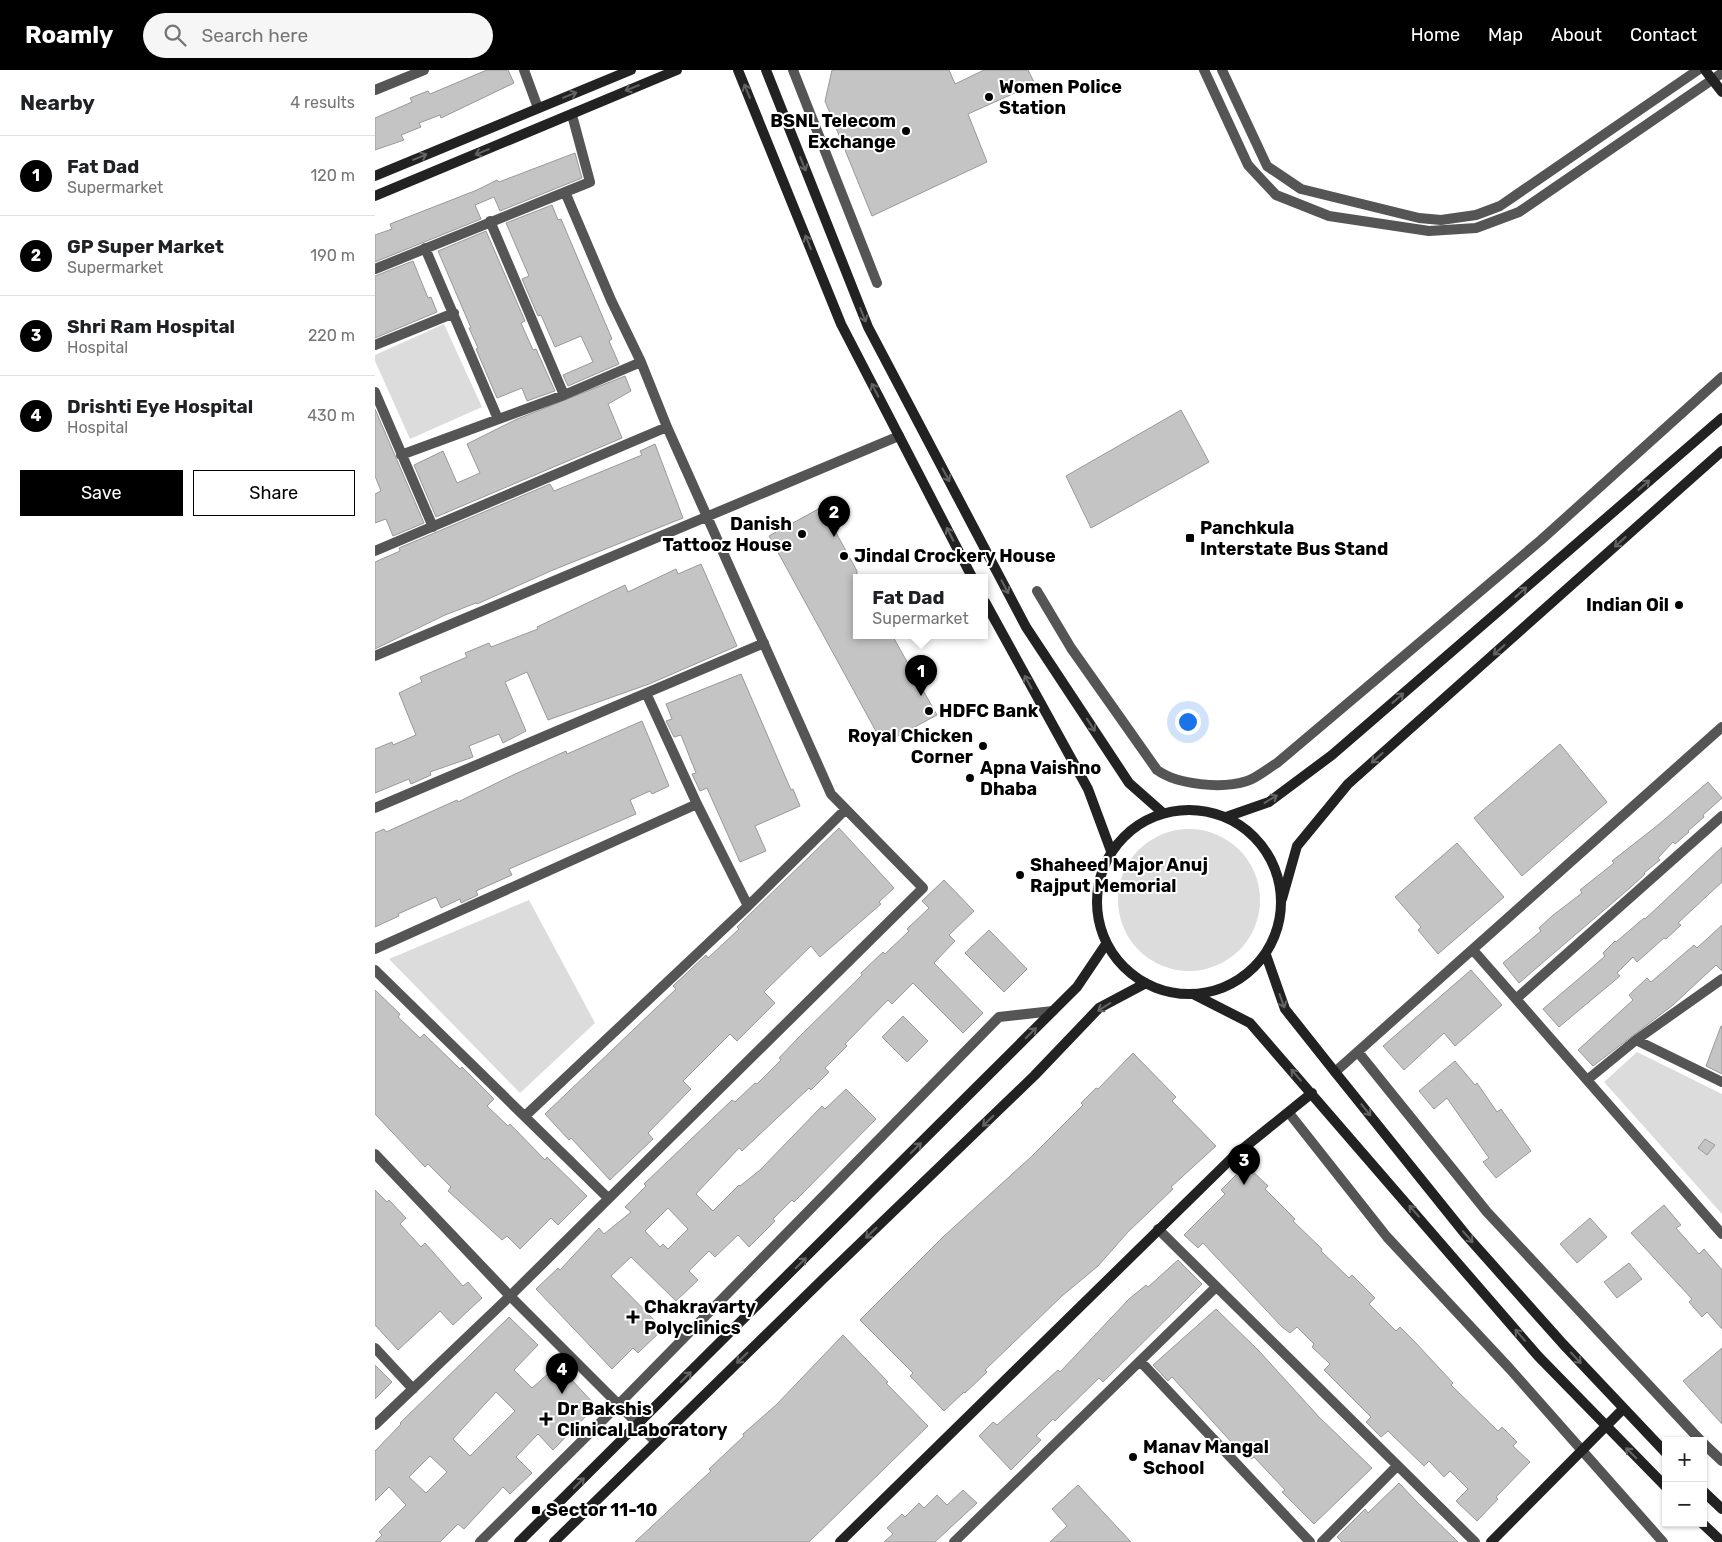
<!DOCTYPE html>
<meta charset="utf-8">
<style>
:root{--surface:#fff;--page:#f6f6f6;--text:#202124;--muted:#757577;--line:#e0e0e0;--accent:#000}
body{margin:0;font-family:Rubik,sans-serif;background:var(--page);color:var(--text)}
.controls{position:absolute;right:15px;bottom:15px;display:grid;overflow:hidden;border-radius:0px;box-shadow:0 1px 4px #0004}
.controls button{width:45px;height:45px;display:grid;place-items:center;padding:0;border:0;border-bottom:1px solid var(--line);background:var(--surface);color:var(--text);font:25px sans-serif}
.you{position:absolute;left:812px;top:651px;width:18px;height:18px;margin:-12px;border:4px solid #fff;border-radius:50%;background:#1a73e8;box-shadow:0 0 0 8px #1a73e833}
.badge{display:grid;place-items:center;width:32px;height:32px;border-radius:50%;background:var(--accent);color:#fff;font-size:16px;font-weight:700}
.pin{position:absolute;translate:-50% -41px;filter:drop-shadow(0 1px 2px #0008)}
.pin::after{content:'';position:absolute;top:26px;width:18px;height:15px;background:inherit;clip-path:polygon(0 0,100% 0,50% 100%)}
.popup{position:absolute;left:478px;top:504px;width:135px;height:65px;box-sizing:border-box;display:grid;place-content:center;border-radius:0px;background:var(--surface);filter:drop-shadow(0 1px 4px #0005);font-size:16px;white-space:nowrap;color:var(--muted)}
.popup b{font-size:19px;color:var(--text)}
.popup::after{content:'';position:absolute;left:50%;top:100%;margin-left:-10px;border:10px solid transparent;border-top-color:var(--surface)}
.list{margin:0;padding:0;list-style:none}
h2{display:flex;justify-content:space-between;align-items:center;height:65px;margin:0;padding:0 20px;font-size:21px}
h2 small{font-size:16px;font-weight:400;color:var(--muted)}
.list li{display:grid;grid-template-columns:32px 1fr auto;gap:15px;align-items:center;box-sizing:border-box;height:80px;padding:0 20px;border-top:1px solid var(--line)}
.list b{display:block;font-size:19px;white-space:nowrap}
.list p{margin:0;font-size:16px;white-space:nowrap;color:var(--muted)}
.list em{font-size:16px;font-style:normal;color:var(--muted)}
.actions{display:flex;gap:10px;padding:15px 20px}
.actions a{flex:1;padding:11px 0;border:1px solid var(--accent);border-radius:0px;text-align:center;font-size:18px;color:var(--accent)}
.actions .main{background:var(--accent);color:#fff}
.icon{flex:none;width:28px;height:28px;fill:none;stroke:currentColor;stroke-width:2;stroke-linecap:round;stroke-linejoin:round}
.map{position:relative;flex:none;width:1347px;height:1472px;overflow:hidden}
header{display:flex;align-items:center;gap:30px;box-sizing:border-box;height:70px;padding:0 25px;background:var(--accent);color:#fff}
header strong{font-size:24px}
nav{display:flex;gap:28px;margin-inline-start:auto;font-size:18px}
.search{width:350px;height:45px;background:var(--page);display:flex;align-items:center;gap:12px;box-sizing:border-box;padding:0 18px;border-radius:28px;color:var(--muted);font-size:19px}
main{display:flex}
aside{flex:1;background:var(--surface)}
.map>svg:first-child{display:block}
</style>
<header>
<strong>Roamly</strong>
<div class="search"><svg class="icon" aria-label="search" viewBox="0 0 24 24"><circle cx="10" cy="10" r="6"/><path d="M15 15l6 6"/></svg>Search here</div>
<nav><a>Home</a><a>Map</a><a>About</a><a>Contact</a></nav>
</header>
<main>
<aside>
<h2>Nearby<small>4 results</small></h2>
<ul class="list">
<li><span class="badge">1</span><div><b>Fat Dad</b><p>Supermarket</p></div><em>120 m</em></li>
<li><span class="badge">2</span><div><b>GP Super Market</b><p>Supermarket</p></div><em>190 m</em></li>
<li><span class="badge">3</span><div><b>Shri Ram Hospital</b><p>Hospital</p></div><em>220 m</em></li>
<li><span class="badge">4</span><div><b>Drishti Eye Hospital</b><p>Hospital</p></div><em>430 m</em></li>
</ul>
<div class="actions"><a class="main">Save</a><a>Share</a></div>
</aside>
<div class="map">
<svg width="1347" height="1472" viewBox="0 0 1347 1472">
<rect width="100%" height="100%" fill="#fff"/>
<path fill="#dcdcdc" d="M69 254 107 337 35 369 0 291V285Z
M743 830a71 71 0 1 1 142 0a71 71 0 1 1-142 0Z
M154 830 220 953 145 1023 14 889Z
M1262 982 1347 1024V1144L1229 1012Z"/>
<path fill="#c4c4c4" stroke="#999" fill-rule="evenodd" d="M112 0H133L139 13 66 48 65 45 44 53 46 57 26 65 29 70 0 80V48L37 32 35 28 53 21 55 24Z
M457 0H574L580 14 609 0H653L660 14 593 44 612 92 497 146 450 31Z
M200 83 207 108 125 141 119 127 100 135 106 149 0 192V165L17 159 15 154 102 120 122 110 124 112Z
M177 135 183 150 186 149 237 269 234 271 244 294 193 316 188 305 218 292 206 266 180 277 166 245 163 246 147 209 154 206 131 153Z
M111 161 150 251 146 253 158 280 161 279 180 321 152 331 147 318 122 328 101 279 103 278 94 258H96L63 181Z
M38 191 53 228 56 227 62 242 0 268V206Z
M250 306 256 321 233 334 247 368 61 447 39 395 68 381 82 413 105 403 92 374 140 350Z
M0 339 49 453 18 466 11 449 0 453V424L6 421 0 406Z
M806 340 834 392 716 458 691 406Z
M280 374 308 448 178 500 102 534 101 533 70 545 0 579V492L25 481 24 478 175 414 179 421 267 385 265 381Z
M447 437 482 501V565H517L562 645 508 674 394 466Z
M326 494 362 576 274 614 173 650 152 602 130 612 151 661 128 673 124 664 94 676 98 687 55 702 56 705 36 714 34 709 0 723V679L17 672 18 675 41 665 24 623 47 612 45 607 92 587 90 583 114 573 116 577 163 559 162 557 250 515 253 522 301 499 303 504Z
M366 604 416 720 418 719 425 736 380 756 391 781 365 792 332 718 325 721 317 704 321 703 306 665 299 667 291 651 297 649 291 634Z
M267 651 294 716 277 724 275 721 255 730 261 744 134 799 137 805 101 821 103 825 86 833 85 829 66 838 61 827 23 844 24 846 0 857V763L9 759 11 762 82 730 83 732 138 705 191 681 192 684Z
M1185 674 1232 732 1147 806 1099 748Z
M1333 712 1347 728 1328 745 1329 747 1313 761 1314 762 1300 774 1298 772 1283 788 1285 790 1269 803 1270 804 1256 817 1144 913 1128 893 1166 861 1164 858 1177 846 1207 823 1205 820 1239 793 1237 791 1283 755Z
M464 758 519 818 504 832 506 834 445 887 436 876 389 922 400 933 362 971 355 964 308 1011 316 1019 273 1063 278 1069 235 1110 196 1068 194 1070 170 1044 301 919 298 916 331 885 333 888 364 859 362 857 376 843Z
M1082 773 1129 827 1063 884 1043 860 1046 857 1020 827Z
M1347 777V812L1303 853 1306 855 1291 869 1289 868 1262 892 1258 887 1242 903 1245 906 1184 957 1168 939 1214 900 1230 886 1228 883 1240 871 1241 872 1269 848 1270 849Z
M569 810 599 841 574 865 580 871 559 893 608 943 588 963 538 913 517 934 513 930 470 974 472 976 450 998 454 1002 436 1020 434 1018 367 1081 364 1078 321 1124 338 1141 364 1115 365 1116 385 1100 447 1036 450 1039 471 1019 501 1049 419 1132 417 1130 398 1149 400 1151 374 1177 363 1165 340 1187 334 1181 314 1201 323 1210 301 1231 256 1187 236 1206 288 1259 263 1283 258 1278 237 1299 161 1219 183 1198 185 1200 224 1158 229 1164 256 1142 250 1137 271 1116 269 1114 357 1030 360 1032 380 1013 382 1014 406 990 404 988 423 968 487 905 486 903 508 882 510 884 534 861 532 859 554 838 547 831ZM293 1138 313 1159 293 1179 288 1174 285 1177 270 1161Z
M1347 855V901L1341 895 1298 935 1218 996 1203 980 1258 930 1254 925 1272 908 1276 912 1319 875 1322 878Z
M614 860 652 899 629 922 590 883Z
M1096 900 1127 935 1080 976 1069 963 1029 1000 1008 976Z
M0 920 25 944 23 947 45 968 49 964 85 999 87 997 119 1029 112 1036 133 1056 135 1054 170 1090 172 1087 212 1126 183 1155 176 1148 145 1179 132 1166 127 1170 73 1121 76 1117 53 1094 50 1097 0 1044Z
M528 946 553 971 532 992 507 967Z
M1346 956H1347V1004L1331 996Z
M758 983 801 1027 797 1031 841 1076 796 1117 798 1119 753 1162 723 1196 687 1226 610 1300 612 1302 590 1323 589 1322 569 1341 535 1306 538 1303 485 1250 569 1166 656 1087 708 1035 706 1033 721 1018 723 1019Z
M1080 991 1100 1015 1102 1013 1122 1042 1126 1039 1156 1081 1121 1108 1108 1092 1114 1088 1072 1028 1059 1039 1044 1021Z
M1330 1069 1340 1075 1332 1085 1323 1078Z
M871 1095 893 1116 890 1119 920 1149 918 1151 947 1179 946 1181 974 1208 977 1205 1000 1228 994 1234 1021 1261 1025 1257 1040 1272 1078 1313 1076 1315 1123 1361 1127 1357 1142 1372 1138 1376 1155 1392 1121 1427 1123 1429 1102 1451 1081 1431 1093 1419 1075 1401 1069 1407 1054 1391 1049 1396 1013 1361 1006 1367 991 1352 996 1347 949 1300 955 1294 937 1277 939 1274 922 1257 915 1263 907 1257 828 1173 823 1178 809 1165 850 1124 846 1120Z
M0 1120 12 1132 14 1130 31 1148 25 1154 46 1177 50 1173 88 1216 93 1212 107 1228 78 1255 65 1241 23 1280 0 1255Z
M1289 1135 1306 1155 1301 1158 1324 1184 1329 1179 1347 1200V1259L1332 1242 1327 1247 1314 1232 1317 1229 1256 1163Z
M1215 1148 1232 1167 1202 1193 1185 1174Z
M803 1190 827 1214 728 1312 724 1308 680 1351 678 1349 661 1366 666 1370 636 1400 604 1366 618 1352 622 1355 683 1300 685 1302 754 1229 771 1215 773 1217Z
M1254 1193 1267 1209 1242 1228 1229 1212Z
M841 1239 885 1282 944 1347 997 1398 939 1454 907 1422 910 1420 879 1387 876 1389 861 1374 859 1375 797 1307 793 1311 778 1295Z
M134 1247 163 1275 139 1300 157 1318 183 1295 221 1336 178 1380 163 1364 141 1387 157 1403 135 1424 128 1417 89 1459 83 1454 65 1472H0L7 1465 4 1462 31 1435 14 1417 0 1431V1381L26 1354 25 1353ZM121 1322 140 1341 95 1386 78 1369ZM55 1386 72 1402 51 1423 34 1407Z
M468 1265 513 1312 511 1313 553 1356 434 1472H260L336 1401 334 1399 369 1366 368 1364 401 1335Z
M1347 1278V1354L1308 1311Z
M0 1295 17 1312 0 1329Z
M1024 1413 1043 1433 1083 1472H967L962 1467 990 1439 993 1443Z
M703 1415 756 1472H675L692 1456 677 1439Z
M588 1420 602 1433 560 1472H509L518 1464 512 1458 527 1444 530 1447 544 1433 549 1438 562 1425 572 1435Z"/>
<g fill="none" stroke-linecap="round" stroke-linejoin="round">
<path stroke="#555" stroke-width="10" d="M149 0 163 38
M418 0 502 213
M829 0 873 95 901 125 954 146 1054 161 1101 158 1144 142 1347 3
M847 0 892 96 926 119 1044 148 1066 150 1101 145 1125 136 1323 0
M0 20 49 0
M115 151 189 325
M50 178 123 349
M0 199 215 112 197 45
M0 275 79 243
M0 322 58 457
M26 385 189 325 266 292
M0 481 292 357
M662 521 696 578 782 700C803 715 847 719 872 711 882 708 892 699 902 693L1166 470 1347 307
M0 586 524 366
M271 623 322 734 373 836
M0 738 389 573
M0 879 322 734
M1098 880 1347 1164
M0 900 233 1128
M1142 928 1347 746
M1261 970 1347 1012
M983 982 1112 1142 1326 1371
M960 1002 1347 657
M1212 1010 1261 970 1347 909
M914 1043 1012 1167 1135 1299 1288 1472
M150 1046 373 836 470 740
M0 1084 135 1226 281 1372
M783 1159 1100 1472
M0 1278 38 1319
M765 1291 935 1472
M0 1355 135 1226 548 818 456 724 292 357 266 292 236 230 190 122
M1328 1373 1347 1391
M105 1472 244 1334 624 947 678 941
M579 1472 841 1217
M947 1472 1022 1396"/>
<path stroke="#222" stroke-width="10" d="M363 0 466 254 597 507
M391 0 493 257 651 557 754 713 788 743
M1330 0 1347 22
M0 106 256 0
M0 126 302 0
M610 532 713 719 736 781
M722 832a92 92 0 1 1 184 0a92 92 0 1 1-184 0Z
M851 747 894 732 957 685 1347 348
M907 829 922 776 973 714 1347 381
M891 885 910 939 960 1002 1091 1165 1188 1274 1291 1383
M820 925 875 953 1163 1286 1291 1417
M1328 1421 1347 1439
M1327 1453 1347 1472
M144 1472 702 917 731 874
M179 1472 448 1209 659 1006 724 938 771 913
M465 1472 860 1085 937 1023
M1116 1472 1248 1339"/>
</g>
<defs><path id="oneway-shaft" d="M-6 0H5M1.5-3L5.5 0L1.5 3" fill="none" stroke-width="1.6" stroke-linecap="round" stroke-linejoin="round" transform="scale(1.25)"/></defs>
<g stroke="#646464">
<use href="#oneway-shaft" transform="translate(257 18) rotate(158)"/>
<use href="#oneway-shaft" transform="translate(372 21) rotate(-112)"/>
<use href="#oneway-shaft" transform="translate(195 25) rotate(-22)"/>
<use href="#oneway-shaft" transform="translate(107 82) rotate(158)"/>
<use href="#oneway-shaft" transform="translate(45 87) rotate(-23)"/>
<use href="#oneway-shaft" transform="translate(428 94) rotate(68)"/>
<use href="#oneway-shaft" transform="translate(433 172) rotate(-112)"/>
<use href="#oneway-shaft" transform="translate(488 245) rotate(68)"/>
<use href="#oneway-shaft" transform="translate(500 320) rotate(-117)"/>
<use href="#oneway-shaft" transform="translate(571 405) rotate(62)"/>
<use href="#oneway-shaft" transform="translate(1269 415) rotate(-41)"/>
<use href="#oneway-shaft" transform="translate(575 464) rotate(-117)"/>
<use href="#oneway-shaft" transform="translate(1245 472) rotate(138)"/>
<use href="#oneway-shaft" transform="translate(630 517) rotate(62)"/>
<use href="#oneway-shaft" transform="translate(1146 522) rotate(-41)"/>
<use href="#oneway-shaft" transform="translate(1124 580) rotate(138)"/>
<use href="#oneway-shaft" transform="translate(653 612) rotate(-119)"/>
<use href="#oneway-shaft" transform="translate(1023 628) rotate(-41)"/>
<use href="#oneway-shaft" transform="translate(716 655) rotate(57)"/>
<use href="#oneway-shaft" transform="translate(1002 688) rotate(138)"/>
<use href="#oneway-shaft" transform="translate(896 729) rotate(-31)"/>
<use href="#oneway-shaft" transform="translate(907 931) rotate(70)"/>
<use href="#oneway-shaft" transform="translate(729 937) rotate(148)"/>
<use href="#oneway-shaft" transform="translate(656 963) rotate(-45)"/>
<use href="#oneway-shaft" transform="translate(921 1005) rotate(-131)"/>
<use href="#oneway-shaft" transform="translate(991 1040) rotate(51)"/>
<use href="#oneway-shaft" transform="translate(613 1051) rotate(136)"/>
<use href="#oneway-shaft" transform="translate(541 1078) rotate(-45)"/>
<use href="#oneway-shaft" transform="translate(1039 1141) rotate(-131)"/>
<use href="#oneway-shaft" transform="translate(496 1163) rotate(136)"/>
<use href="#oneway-shaft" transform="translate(1093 1167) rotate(49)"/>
<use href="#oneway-shaft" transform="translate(426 1193) rotate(-45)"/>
<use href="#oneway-shaft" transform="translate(1145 1265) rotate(-131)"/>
<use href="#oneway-shaft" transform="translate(367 1288) rotate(136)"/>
<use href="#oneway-shaft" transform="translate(1201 1288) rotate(47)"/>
<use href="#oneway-shaft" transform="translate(311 1307) rotate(-45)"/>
<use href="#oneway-shaft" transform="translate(1256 1383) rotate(-135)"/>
<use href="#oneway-shaft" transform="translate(204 1413) rotate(-45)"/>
</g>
<g fill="#000" stroke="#fff" stroke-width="2">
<circle cx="614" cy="27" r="5"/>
<circle cx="531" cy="61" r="5"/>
<circle cx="427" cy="464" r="5"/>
<rect x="810" y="463" width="10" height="10" rx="2.5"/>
<circle cx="469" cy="486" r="5"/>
<circle cx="1304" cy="535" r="5"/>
<circle cx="554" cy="641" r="5"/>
<circle cx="608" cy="676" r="5"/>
<circle cx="595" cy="708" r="5"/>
<circle cx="645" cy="805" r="5"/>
<path d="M255.5 1239.5h5v5h5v5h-5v5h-5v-5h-5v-5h5z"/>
<path d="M168.5 1341.5h5v5h5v5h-5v5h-5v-5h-5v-5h5z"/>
<circle cx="758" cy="1387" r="5"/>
<rect x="156" y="1435" width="10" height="10" rx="2.5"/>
</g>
<g text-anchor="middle" stroke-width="4" stroke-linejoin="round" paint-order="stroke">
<g font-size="18" font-weight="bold" fill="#000" stroke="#fff" text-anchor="start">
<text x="624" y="23">Women Police<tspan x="624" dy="21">Station</tspan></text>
<text x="521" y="57" text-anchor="end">BSNL Telecom<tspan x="521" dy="21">Exchange</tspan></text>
<text x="417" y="460" text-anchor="end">Danish<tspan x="417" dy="21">Tattooz House</tspan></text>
<text x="825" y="464">Panchkula<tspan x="825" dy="21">Interstate Bus Stand</tspan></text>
<text x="479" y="492">Jindal Crockery House</text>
<text x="1294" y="541" text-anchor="end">Indian Oil</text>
<text x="564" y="647">HDFC Bank</text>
<text x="598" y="672" text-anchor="end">Royal Chicken<tspan x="598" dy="21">Corner</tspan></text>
<text x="605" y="704">Apna Vaishno<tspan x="605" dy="21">Dhaba</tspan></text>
<text x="655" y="801">Shaheed Major Anuj<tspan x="655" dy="21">Rajput Memorial</tspan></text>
<text x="269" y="1243">Chakravarty<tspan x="269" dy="21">Polyclinics</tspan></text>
<text x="182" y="1345">Dr Bakshis<tspan x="182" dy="21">Clinical Laboratory</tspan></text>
<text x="768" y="1383">Manav Mangal<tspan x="768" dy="21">School</tspan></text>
<text x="171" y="1446">Sector 11-10</text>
</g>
</g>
</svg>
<div class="controls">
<button>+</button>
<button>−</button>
</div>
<div class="you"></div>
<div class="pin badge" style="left:546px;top:626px">1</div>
<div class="popup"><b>Fat Dad</b>Supermarket</div>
<div class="pin badge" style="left:459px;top:467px">2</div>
<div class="pin badge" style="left:869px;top:1115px">3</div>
<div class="pin badge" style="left:187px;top:1324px">4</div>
</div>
</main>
